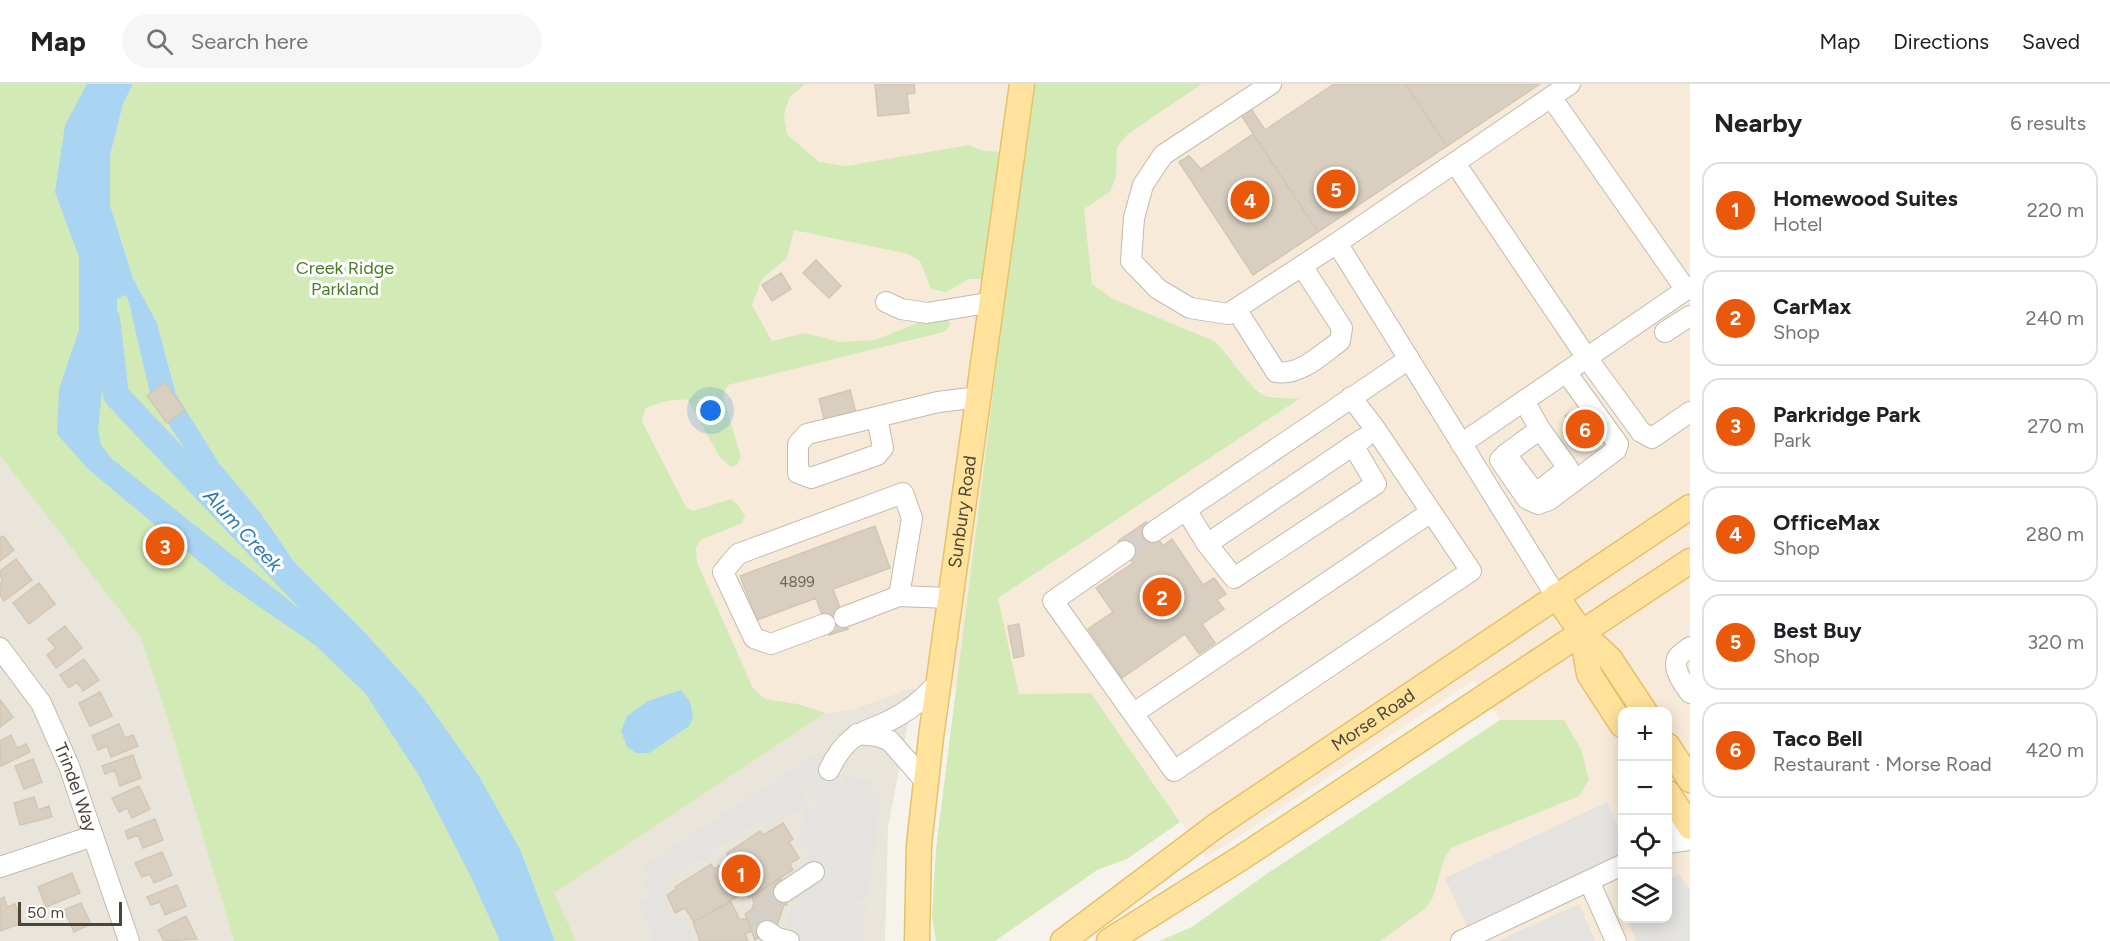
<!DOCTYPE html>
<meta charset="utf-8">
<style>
:root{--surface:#fff;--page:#f6f6f6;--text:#202124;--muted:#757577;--line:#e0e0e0;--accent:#ea580c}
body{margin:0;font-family:Figtree,sans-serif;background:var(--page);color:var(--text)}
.controls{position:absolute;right:18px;bottom:18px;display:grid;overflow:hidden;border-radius:12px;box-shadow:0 3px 15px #0003}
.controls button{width:54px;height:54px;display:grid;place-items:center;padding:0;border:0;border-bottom:2px solid var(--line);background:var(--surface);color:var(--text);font:30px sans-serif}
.scale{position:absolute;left:18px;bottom:15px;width:104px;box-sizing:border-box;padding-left:6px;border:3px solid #4b4439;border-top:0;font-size:16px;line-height:21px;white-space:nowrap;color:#4b4439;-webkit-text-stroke:4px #fff;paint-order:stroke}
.you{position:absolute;left:711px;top:327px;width:21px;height:21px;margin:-15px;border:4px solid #fff;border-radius:50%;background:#1a73e8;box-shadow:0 0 0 9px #1a73e833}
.badge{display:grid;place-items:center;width:39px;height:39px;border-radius:50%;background:var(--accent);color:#fff;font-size:20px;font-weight:700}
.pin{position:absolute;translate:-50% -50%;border:3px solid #fff;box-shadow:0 2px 6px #0006}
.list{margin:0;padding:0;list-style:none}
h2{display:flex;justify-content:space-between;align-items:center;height:78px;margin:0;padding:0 24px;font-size:26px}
h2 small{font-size:20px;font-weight:400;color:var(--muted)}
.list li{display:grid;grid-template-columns:39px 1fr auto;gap:18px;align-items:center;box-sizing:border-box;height:96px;margin:0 12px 12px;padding:0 12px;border:2px solid var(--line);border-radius:18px}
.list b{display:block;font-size:22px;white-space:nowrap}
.list p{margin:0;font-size:20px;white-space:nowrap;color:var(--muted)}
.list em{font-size:20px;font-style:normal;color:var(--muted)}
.icon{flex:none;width:33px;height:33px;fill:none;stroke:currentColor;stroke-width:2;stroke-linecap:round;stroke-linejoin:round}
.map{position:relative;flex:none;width:1690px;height:857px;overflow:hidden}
header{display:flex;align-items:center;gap:36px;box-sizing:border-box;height:84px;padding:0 30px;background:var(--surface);border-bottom:2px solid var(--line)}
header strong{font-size:28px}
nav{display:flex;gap:33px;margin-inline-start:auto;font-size:21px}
.search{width:420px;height:54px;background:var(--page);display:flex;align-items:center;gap:15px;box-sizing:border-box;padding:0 21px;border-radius:33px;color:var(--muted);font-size:22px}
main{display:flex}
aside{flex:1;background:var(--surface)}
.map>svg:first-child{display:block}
</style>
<header>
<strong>Map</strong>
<div class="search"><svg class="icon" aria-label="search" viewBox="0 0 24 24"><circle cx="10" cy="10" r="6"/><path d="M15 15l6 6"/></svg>Search here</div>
<nav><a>Map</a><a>Directions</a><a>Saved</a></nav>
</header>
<main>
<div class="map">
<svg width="1690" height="857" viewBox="0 0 1690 857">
<rect width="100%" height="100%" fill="#f6f3ec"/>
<path fill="#eae5da" d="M0 361 135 535 166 630 234 857H0Z
M915 603 888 743 885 857H576L553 809 826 629 854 625Z"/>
<path fill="#f7ead8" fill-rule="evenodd" d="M805 0H1032L1024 71 980 66 970 62 846 82 819 78 787 50 784 31 789 14Z
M1202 0H1690V857H1380L1426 824 1433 813 1444 776 1451 764 1579 712 1564 636H1500L1474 596 1206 774 1091 609 1019 610 998 514 1299 315 1264 311 1249 299 1222 263 1113 215 1092 200 1084 125 1110 108 1116 93 1117 63 1128 50ZM1622 628H1668V834H1622Z
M794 146 908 170 920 177 946 208 969 195 1008 196 957 603H915L854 625 826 629 798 620 765 615 753 604 697 478 696 463 701 456 742 439 731 415 693 427 686 423 642 336 645 325 657 320 679 315 688 316 741 373 723 312 728 301 944 248V229L875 256 840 258 805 249 772 257 752 221 762 195 787 174Z"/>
<path fill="#d2eab5" d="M0 0H97L111 268 117 249V215L126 211 165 337 186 365 313 515V518L522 857H234L166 630 141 554 0 371Z
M133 0H805L789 14 784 31 787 50 819 78 846 82 970 61 980 66 1001 68 984 195H969L946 208 931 205 920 177 908 170 794 146 787 174 762 195 752 221 772 257 805 249 840 258 875 256 945 228 950 241 944 248 728 301 723 312 741 373 737 381 731 383 719 372 688 316C673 314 658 319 645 325L642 337 686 423 693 427 731 415 738 421 745 432 742 439 701 456 696 463 697 478 753 604 765 615 798 620 826 629 554 809 576 857H555L521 767 478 690 423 613 360 543 295 479 260 428 219 379 176 310 157 239 133 194 110 121V72L123 20Z
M1032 0H1202L1128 50 1117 63 1116 93 1110 108 1084 125 1092 200 1113 215 1214 257C1229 269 1250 307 1266 312 1276 314 1289 314 1299 315L998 514 1019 610 1091 609 1180 738 1127 775 1097 786 995 857H936L932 832 936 764Z
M1500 636H1564L1581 665 1589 696 1579 712 1451 764 1444 776 1433 813 1426 824 1380 857H1159L1192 843 1268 789Z"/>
<path fill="#e5e3e0" d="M818 668 823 676 837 690 836 695 839 702 844 701 845 692 873 696 872 707 882 708 868 815 858 814 856 816 857 820 867 822 862 857H793L799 847 797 844 788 842 791 820 800 821 802 818 801 813 804 784 809 768 807 765 799 764 804 724 814 725 816 722 815 715 806 707 803 711 809 719 766 747 761 739H757L675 793 667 805 666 813 673 833 676 835 685 832 694 857H654L639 818 650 812 645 804V795L648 792 642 783Z
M1607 718 1622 752V769L1467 842 1445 794Z
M1679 790 1690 807V857H1636L1627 835 1668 834V795Z
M1579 820 1595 857H1498Z"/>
<path fill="#a9d4f2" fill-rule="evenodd" d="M87 0H133L123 20 110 72V121L133 194 157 239 176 310 219 379 260 428 295 479 360 543 423 613 478 690 521 767 555 857H500L471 793 418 690 365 609 315 561 225 499 89 386 57 350 59 305 79 246V173L55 108 65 41ZM126 211 130 223 150 309 166 337 185 365 313 515V525L306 530 112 375 101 361 98 345 103 297 117 249V215Z
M681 606 690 618 693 634 689 642 649 669H636L627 663 621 647 627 632 648 617Z"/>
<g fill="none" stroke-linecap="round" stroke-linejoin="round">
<path stroke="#a9d4f2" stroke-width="26" d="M107 235 116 311 335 543"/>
</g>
<path fill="#d8cfc1" stroke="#d3c7b4" stroke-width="1.5" d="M875 0H914L915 9 907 10 909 29 878 32Z
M1334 0H1406L1447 62 1318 148 1241 31 1251 25 1265 46Z
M1406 0H1540L1447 62Z
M1253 50 1318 148 1253 191 1179 78 1189 72 1201 85Z
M816 176 841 202 829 214 803 189Z
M781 189 791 205 772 217 762 201Z
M165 298 185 326 167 339 147 312Z
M850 306 856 329 825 338 819 315Z
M1580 323 1604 358 1589 367 1565 332Z
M1146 438 1163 462 1172 455 1203 501 1214 494 1226 510 1217 516 1224 525 1202 540 1215 559 1199 570 1185 550 1122 594 1088 545 1113 528 1096 504 1133 479 1118 457Z
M875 442 890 484 833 505 848 545 829 551 816 514 757 536 740 492Z
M3 452 14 466 0 477V454Z
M16 475 32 496 4 517 0 511V499L2 498 0 487Z
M39 499 55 520 29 540 13 519Z
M1019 540 1024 572 1014 574 1008 542Z
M65 542 82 564 56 584 47 571 56 564 48 555Z
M84 575 99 596 83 607 77 598 69 604 60 591Z
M100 608 112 632 90 642 79 619Z
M0 616 13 633 0 643Z
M119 640 125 654 133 651 138 662 111 673 107 662 98 666 92 652Z
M11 651 17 664 26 660 30 668 1 682 0 657Z
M133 671 141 694 120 702 115 686 105 690 102 682Z
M33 675 42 698 24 705 15 682Z
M139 702 150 725 132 734 127 724 119 728 112 714Z
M34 713 38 726 49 722 52 733 20 741 14 719Z
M155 735 163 756 143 764 138 751 128 755 125 747Z
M783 739 793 755 789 758 799 774 790 780 793 786 749 814 745 808 694 838 685 824 675 829 667 811 676 805 675 803 711 780 714 785 730 776 727 769 760 747 763 751Z
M162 768 172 791 154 799 150 790 142 793 135 779Z
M72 789 80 809 46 823 38 803Z
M781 794 787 821H784L776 844 774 842 755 856 745 830 752 825 754 819 752 813Z
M177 801 186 822 165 831 160 818 151 821 147 813Z
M4 813 7 823 15 820 22 839 0 847V815Z
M731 818 740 836 747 834 752 847 745 850 748 857H700L693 838Z
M81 819 91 840 74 848 64 826Z
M186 832 197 855 164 857 158 846Z"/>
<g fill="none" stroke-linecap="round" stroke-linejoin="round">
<path stroke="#d4d0c8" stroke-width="20" stroke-dasharray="20 10" stroke-linecap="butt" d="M1125 467 1153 448
M767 847C754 825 767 819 784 808"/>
<g stroke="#c2bbae" stroke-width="22">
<g id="minor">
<path d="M1271 0 1163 71 1143 101 1134 134 1131 177 1158 205 1190 224 1228 230 1337 159 1570 0"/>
<path d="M1551 13 1686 206"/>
<path d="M1455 79 1587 274 1641 348 1652 354 1690 328"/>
<path d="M1337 159 1556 512"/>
<path d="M886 218 901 225 927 229 993 218"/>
<path d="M1236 225 1276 288C1300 292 1322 270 1340 257L1342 244 1302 182"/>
<path d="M1665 248 1690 232"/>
<path d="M1524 317 1540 345 1568 384 1539 407 1532 405 1506 370 1540 345"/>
<path d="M877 334 883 364 877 371 811 394 798 389V360L807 350 938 318 979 313"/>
<path d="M1461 360 1690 203"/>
<path d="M1506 370 1500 376 1527 415 1538 420 1549 416 1616 366 1618 360 1566 288"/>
<path d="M1186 426 1207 460 1234 494 1376 400 1353 361"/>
<path d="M1153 448 1409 275"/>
<path d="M1207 460 1364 354"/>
<path d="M1125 467 1053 517 1174 687 1471 487 1376 346 1351 313"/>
<path d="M844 533 899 512"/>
<path d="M825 540 771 560 754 554 723 488 738 470 903 409 912 434 899 512 949 514"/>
<path d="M1690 563C1687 566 1681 569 1678 573 1671 585 1684 600 1690 609"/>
<path id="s1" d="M0 564 41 619 69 682 129 857"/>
<path d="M1134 629 1431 428"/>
<path d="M857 650 878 652 890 657 926 698"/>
<path d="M829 686C852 639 870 652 906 627 918 620 928 608 939 599"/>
<path d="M1668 753 1679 726"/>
<path d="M1668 759 1690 756"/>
<path d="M0 783 93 752"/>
<path d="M1589 797 1616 857"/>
<path d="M784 808 814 788"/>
<path d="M767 847 777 854 789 857"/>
<path d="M1461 857 1622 781"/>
</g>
</g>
<g stroke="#e6c16a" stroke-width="27">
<g id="major">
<path d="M1556 512 1582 549 1610 575 1645 628"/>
<path d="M1582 549 1589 590 1622 641"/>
<path d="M1668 662 1690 696"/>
<path d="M1668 709 1690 743"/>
<path id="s2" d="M917 857 919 761 931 653 1022 0"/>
<path id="s3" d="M1063 857 1217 741 1690 423"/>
<path d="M1109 857 1241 774 1690 477"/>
</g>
</g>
<use href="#minor" stroke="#fff" stroke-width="20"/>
<use href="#major" stroke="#ffe39c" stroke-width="24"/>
</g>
<g text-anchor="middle" stroke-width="6" stroke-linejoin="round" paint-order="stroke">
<g font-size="15" fill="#6e675b">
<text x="797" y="503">4899</text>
</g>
<g font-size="18" fill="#4a7f2a" stroke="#fff">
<text x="345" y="190">Creek Ridge<tspan x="345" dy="21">Parkland</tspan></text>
</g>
<g font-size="18" fill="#4b4439" stroke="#fff">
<text dy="6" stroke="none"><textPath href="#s2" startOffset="432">Sunbury Road</textPath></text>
<text dy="6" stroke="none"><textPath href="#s3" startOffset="381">Morse Road</textPath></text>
<text dy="6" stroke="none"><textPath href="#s1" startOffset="160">Trindel Way</textPath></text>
</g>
<g font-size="20" font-style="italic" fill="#2e7ab2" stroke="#fff">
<text transform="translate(243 446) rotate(47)" y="7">Alum Creek</text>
</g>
</g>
</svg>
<div class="controls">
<button>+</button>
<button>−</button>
<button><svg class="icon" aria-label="locate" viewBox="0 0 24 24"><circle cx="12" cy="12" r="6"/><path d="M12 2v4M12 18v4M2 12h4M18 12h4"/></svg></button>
<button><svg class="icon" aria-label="layers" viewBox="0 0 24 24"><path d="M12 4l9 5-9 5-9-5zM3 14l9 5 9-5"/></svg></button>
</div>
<div class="scale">50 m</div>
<div class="you"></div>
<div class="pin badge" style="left:741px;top:790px">1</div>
<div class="pin badge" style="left:1162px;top:513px">2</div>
<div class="pin badge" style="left:165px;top:462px">3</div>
<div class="pin badge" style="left:1250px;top:116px">4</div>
<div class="pin badge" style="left:1336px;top:105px">5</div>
<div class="pin badge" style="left:1585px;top:345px">6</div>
</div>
<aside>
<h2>Nearby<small>6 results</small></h2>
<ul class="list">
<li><span class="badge">1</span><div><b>Homewood Suites</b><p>Hotel</p></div><em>220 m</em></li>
<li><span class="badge">2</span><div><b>CarMax</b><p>Shop</p></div><em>240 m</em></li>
<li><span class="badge">3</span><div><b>Parkridge Park</b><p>Park</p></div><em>270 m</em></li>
<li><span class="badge">4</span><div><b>OfficeMax</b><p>Shop</p></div><em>280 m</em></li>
<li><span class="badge">5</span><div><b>Best Buy</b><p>Shop</p></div><em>320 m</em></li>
<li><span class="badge">6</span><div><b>Taco Bell</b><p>Restaurant · Morse Road</p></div><em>420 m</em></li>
</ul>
</aside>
</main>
